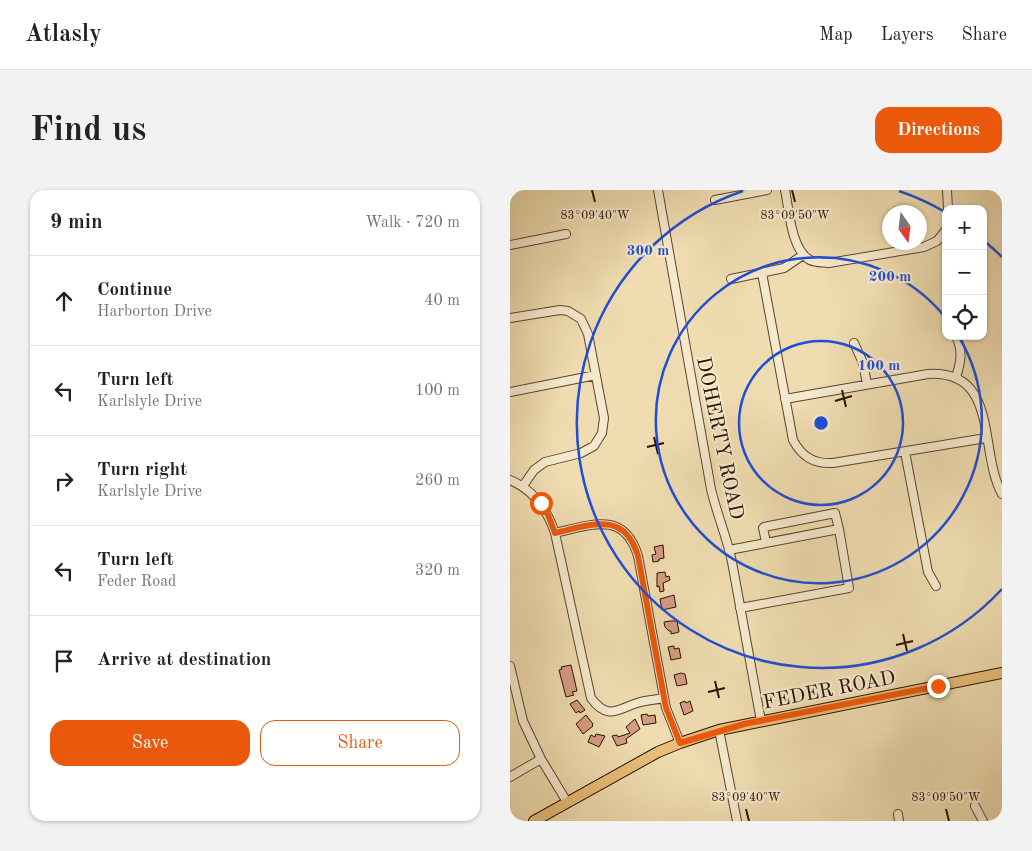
<!DOCTYPE html>
<meta charset="utf-8">
<style>
:root{--surface:#fff;--page:#f2f2f2;--text:#222;--muted:#767676;--line:#e0e0e0;--accent:#ea580c}
body{margin:0;font-family:"Old Standard TT",serif;background:var(--page);color:var(--text)}
.controls{position:absolute;right:15px;top:15px;display:grid;overflow:hidden;border-radius:10px;box-shadow:0 1px 4px #0004}
.controls button{width:45px;height:45px;display:grid;place-items:center;padding:0;border:0;border-bottom:1px solid var(--line);background:var(--surface);color:var(--text);font:25px sans-serif}
.compass{position:absolute;left:372px;top:15px;width:45px;height:45px;border-radius:50%;background:var(--surface);box-shadow:0 1px 4px #0004;rotate:166deg}
.stop{position:absolute;width:15px;height:15px;margin:-11px;border:4px solid #ea580c;border-radius:50%;background:#fff}
.stop.end{background:#ea580c;border-color:#fff;box-shadow:0 1px 5px #0008}
.list{margin:0;padding:0;list-style:none}
h2{display:flex;justify-content:space-between;align-items:center;height:65px;margin:0;padding:0 20px;font-size:21px}
h2 small{font-size:16px;font-weight:400;color:var(--muted)}
.list li{display:grid;grid-template-columns:32px 1fr auto;gap:15px;align-items:center;box-sizing:border-box;height:90px;padding:0 20px;border-top:1px solid var(--line)}
.list b{display:block;font-size:19px;white-space:nowrap}
.list p{margin:0;font-size:16px;white-space:nowrap;color:var(--muted)}
.list em{font-size:16px;font-style:normal;color:var(--muted)}
.actions{display:flex;gap:10px;padding:15px 20px}
.actions a{flex:1;padding:11px 0;border:1px solid var(--accent);border-radius:15px;text-align:center;font-size:18px;color:var(--accent)}
.actions .main{background:var(--accent);color:#fff}
.icon{flex:none;width:28px;height:28px;fill:none;stroke:currentColor;stroke-width:2;stroke-linecap:round;stroke-linejoin:round}
.map{position:relative;flex:none;width:492px;height:631px;overflow:hidden;border-radius:15px}
header{display:flex;align-items:center;gap:30px;box-sizing:border-box;height:70px;padding:0 25px;background:var(--surface);border-bottom:1px solid var(--line)}
header strong{font-size:24px}
nav{display:flex;gap:28px;margin-inline-start:auto;font-size:18px}
.intro{display:flex;align-items:center;justify-content:space-between;box-sizing:border-box;height:120px;padding:0 30px}
h1{margin:0;font-size:35px}
.button{padding:12px 22px;border-radius:15px;background:var(--accent);color:#fff;font-size:18px;font-weight:700}
main{display:flex;gap:30px;padding:0 30px}
aside{flex:1;background:var(--surface);border-radius:15px;box-shadow:0 1px 4px #0004}
.map>svg:first-child{display:block}
</style>
<header>
<strong>Atlasly</strong>
<nav><a>Map</a><a>Layers</a><a>Share</a></nav>
</header>
<div class="intro"><h1>Find us</h1><a class="button">Directions</a></div>
<main>
<aside>
<h2>9 min<small>Walk · 720 m</small></h2>
<ul class="list">
<li><svg class="icon" aria-label="ahead" viewBox="0 0 24 24"><path d="M12 20V5M6 11l6-6 6 6"/></svg><div><b>Continue</b><p>Harborton Drive</p></div><em>40 m</em></li>
<li><svg class="icon" aria-label="left" viewBox="0 0 24 24"><path d="M17 20v-9H6M10 6l-5 5 5 5"/></svg><div><b>Turn left</b><p>Karlslyle Drive</p></div><em>100 m</em></li>
<li><svg class="icon" aria-label="right" viewBox="0 0 24 24"><path d="M7 20v-9h11M14 6l5 5-5 5"/></svg><div><b>Turn right</b><p>Karlslyle Drive</p></div><em>260 m</em></li>
<li><svg class="icon" aria-label="left" viewBox="0 0 24 24"><path d="M17 20v-9H6M10 6l-5 5 5 5"/></svg><div><b>Turn left</b><p>Feder Road</p></div><em>320 m</em></li>
<li><svg class="icon" aria-label="arrive" viewBox="0 0 24 24"><path d="M6 21V4h12l-3 4 3 4H6"/></svg><div><b>Arrive at destination</b></div></li>
</ul>
<div class="actions"><a class="main">Save</a><a>Share</a></div>
</aside>
<div class="map">
<svg width="492" height="631" viewBox="0 0 492 631">
<rect width="100%" height="100%" fill="#efdcb0"/>
<filter id="stains"><feTurbulence type="fractalNoise" baseFrequency=".004" numOctaves="4"/><feColorMatrix values="0 0 0 0 .2 0 0 0 0 .09 0 0 0 0 .02 0 0 0 .5 -.17"/></filter>
<radialGradient id="worn" r=".72"><stop offset=".6" stop-color="#630" stop-opacity="0"/><stop offset="1" stop-color="#630" stop-opacity=".3"/></radialGradient>
<path fill="#d59b83" stroke="#261302" d="M153 355 154 368 149 369V371L143 372 142 365 146 364 144 357Z
M155 382 156 387 159 386 160 390 153 393 154 401 150 402 149 396 147 397V383Z
M164 405 166 417 152 420 150 409Z
M160 431H167L169 442 161 444V441H159L155 437 154 432Z
M164 456V459L169 458 171 468 161 470 158 457Z
M61 475 67 501 62 502 64 505 56 507 49 480 52 479 51 477Z
M171 483 175 484 177 494 167 496 164 485Z
M67 510 75 520 70 523 69 521 66 523 60 514Z
M175 511 176 513 180 511 183 521 174 525 170 513Z
M137 524 138 526 145 525 146 533 133 535 131 525Z
M76 525 83 534 82 535 83 536 73 544 66 534Z
M125 529 130 539 116 549 117 553 107 556 102 546 107 545 108 547 120 543 116 537Z
M86 544 95 546 89 557 78 552 81 545 85 547Z"/>
<g fill="none" stroke-linecap="round" stroke-linejoin="round">
<g stroke="#58452e" stroke-width="10">
<path id="minor" d="M148 0 201 299C207 325 217 347 222 372L251 531
M275 0C279 19 281 60 300 70 306 73 313 72 319 73L414 57 427 51 436 40
M437 0 438 19
M205 10 257 0
M0 55 56 44
M252 83 283 250C292 267 304 274 323 273L476 248
M221 89 274 78 293 65
M0 128 50 120 58 121 71 129 78 144 94 228 92 243 84 256 71 263 35 272 24 280 13 296
M344 153 353 173 357 194
M446 187C451 172 453 161 446 146
M0 202 86 185
M275 209 418 184C490 180 468 260 492 304
M395 262 418 382 426 396
M0 290C24 300 37 319 45 343L81 508C98 531 108 519 127 513 136 510 145 510 154 508
M45 343C81 335 114 320 128 366L156 518 170 553
M256 352 253 338 254 337 325 323 329 339
M219 360 329 339 339 398 230 418
M0 476 13 531 31 569 57 612
M209 540 227 631
M0 587 31 569
M465 616 473 631
M388 624 389 631"/>
</g>
<g stroke="#261302" stroke-width="12">
<path id="major" d="M24 631 148 562 170 553 209 540 492 483"/>
</g>
<use href="#minor" stroke="#f5e8cc" stroke-width="8"/>
<use href="#major" stroke="#e8be78" stroke-width="10"/>
</g>
<g fill="none" stroke-linecap="round" stroke-linejoin="round">
<path stroke="#ea580c" stroke-width="6" d="M31 313 38 325 45 343C81 335 114 320 128 366L156 518 170 553 234 534 428 496"/>
</g>
<path fill="none" stroke="#261302" stroke-width="2" d="M82 0 85 12M282 0 285 12M332 200 336 217M325 211 342 206M144 247 148 264M137 257 154 253M393 444 397 461M386 455 403 451M205 491 209 508M198 502 215 498M236 619 239 631M436 619 439 631"/>
<g fill="none" stroke="#1d4ed8" stroke-width="2.5">
<circle cx="311" cy="233" r="82"/>
<path d="M449 147A163 163 0 1 1 435 127"/>
<path d="M492 399A245 245 0 1 1 233 1M389 1A245 245 0 0 1 435 22M473 50A245 245 0 0 1 492 67"/>
</g>
<g text-anchor="middle" stroke-width="4.5" stroke-linejoin="round" paint-order="stroke">
<g font-size="20" fill="#261302" stroke="#f5e8cc">
<text transform="translate(211 248) rotate(78)" y="7">DOHERTY ROAD</text>
<text transform="translate(319 499) rotate(-11)" y="7">FEDER ROAD</text>
</g>
</g>
<g font-size="12" text-anchor="middle" fill="#261302" stroke="#f5e8cc" stroke-width="4.5" stroke-linejoin="round" paint-order="stroke">
<text x="85" y="29">83°09'40"W</text>
<text x="285" y="29">83°09'50"W</text>
<text x="236" y="611">83°09'40"W</text>
<text x="436" y="611">83°09'50"W</text>
</g>
<circle cx="311" cy="233" r="8" fill="#1d4ed8" stroke="#f5e8cc" stroke-width="2.5"/>
<g font-size="15" text-anchor="middle" font-weight="bold" fill="#1d4ed8" stroke="#f5e8cc" stroke-width="4.5" stroke-linejoin="round" paint-order="stroke">
<text x="138" y="65">300 m</text>
<text x="380" y="91">200 m</text>
<text x="369" y="180">100 m</text>
</g>
<rect width="100%" height="100%" filter="url(#stains)"/>
<rect width="100%" height="100%" fill="url(#worn)"/>
</svg>
<div class="controls">
<button>+</button>
<button>−</button>
<button><svg class="icon" aria-label="locate" viewBox="0 0 24 24"><circle cx="12" cy="12" r="6"/><path d="M12 2v4M12 18v4M2 12h4M18 12h4"/></svg></button>
</div>
<svg class="compass" viewBox="-18 -18 36 36"><path d="M0-13l5 13h-10z" fill="#e53935"/><path d="M0 13l5-13h-10z" fill="#767676"/></svg>
<div class="stop" style="left:31px;top:313px"></div>
<div class="stop end" style="left:428px;top:496px"></div>
</div>
</main>
